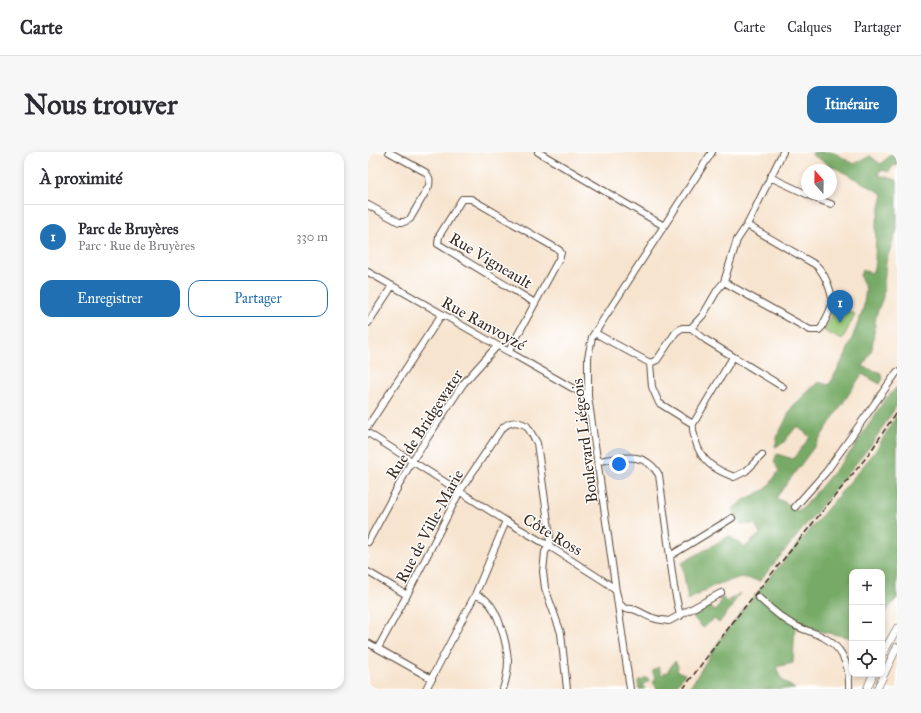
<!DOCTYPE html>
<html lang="fr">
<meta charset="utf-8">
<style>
:root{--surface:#fff;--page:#f7f7f7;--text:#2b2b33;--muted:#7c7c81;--line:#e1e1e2;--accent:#1f6fb2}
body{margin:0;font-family:"IM FELL Great Primer",serif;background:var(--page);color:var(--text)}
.controls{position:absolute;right:12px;bottom:12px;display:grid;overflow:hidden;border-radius:8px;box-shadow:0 2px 6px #0003}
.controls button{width:36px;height:36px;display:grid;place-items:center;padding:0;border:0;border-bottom:1px solid var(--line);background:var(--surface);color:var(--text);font:20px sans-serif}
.compass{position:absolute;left:433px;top:12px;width:36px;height:36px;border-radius:50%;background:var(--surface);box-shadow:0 2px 6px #0003;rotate:340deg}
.you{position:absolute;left:251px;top:312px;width:14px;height:14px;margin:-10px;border:3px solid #fff;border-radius:50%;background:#1a73e8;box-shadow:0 0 0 6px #1a73e833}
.badge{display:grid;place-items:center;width:26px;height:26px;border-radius:50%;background:var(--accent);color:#fff;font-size:13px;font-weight:700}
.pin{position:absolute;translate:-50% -33px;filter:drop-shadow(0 1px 2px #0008)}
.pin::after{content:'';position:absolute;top:21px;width:14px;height:12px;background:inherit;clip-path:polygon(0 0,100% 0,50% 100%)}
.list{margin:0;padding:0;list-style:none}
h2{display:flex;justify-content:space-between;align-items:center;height:52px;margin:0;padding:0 16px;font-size:17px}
h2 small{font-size:13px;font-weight:400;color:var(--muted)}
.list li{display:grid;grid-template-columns:26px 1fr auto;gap:12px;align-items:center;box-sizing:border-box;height:64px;padding:0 16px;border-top:1px solid var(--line)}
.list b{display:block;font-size:15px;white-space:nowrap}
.list p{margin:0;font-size:13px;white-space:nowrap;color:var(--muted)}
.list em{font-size:13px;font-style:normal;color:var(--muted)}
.actions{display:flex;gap:8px;padding:12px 16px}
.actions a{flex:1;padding:9px 0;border:1px solid var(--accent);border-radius:12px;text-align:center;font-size:14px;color:var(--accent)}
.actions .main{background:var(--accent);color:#fff}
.icon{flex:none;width:22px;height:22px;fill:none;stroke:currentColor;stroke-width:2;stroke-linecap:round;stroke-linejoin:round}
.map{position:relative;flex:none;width:529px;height:537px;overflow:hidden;border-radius:12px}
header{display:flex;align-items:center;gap:24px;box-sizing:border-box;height:56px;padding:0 20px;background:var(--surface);border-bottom:1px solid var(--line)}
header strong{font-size:19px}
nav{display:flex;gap:22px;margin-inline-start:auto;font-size:14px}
.intro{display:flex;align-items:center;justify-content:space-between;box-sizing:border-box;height:96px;padding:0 24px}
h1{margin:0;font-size:28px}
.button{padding:10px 18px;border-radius:12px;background:var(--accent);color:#fff;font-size:14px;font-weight:700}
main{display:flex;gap:24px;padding:0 24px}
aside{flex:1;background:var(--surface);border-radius:12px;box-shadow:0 2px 6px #0003}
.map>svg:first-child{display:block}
</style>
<header>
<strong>Carte</strong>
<nav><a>Carte</a><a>Calques</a><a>Partager</a></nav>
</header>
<div class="intro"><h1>Nous trouver</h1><a class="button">Itinéraire</a></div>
<main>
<aside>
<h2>À proximité<small></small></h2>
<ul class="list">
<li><span class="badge">1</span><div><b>Parc de Bruyères</b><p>Parc · Rue de Bruyères</p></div><em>330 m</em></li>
</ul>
<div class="actions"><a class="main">Enregistrer</a><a>Partager</a></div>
</aside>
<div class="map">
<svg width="529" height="537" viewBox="0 0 529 537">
<rect width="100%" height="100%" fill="#fff"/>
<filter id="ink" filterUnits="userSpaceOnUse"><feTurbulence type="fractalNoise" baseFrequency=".025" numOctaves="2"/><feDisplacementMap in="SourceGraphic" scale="8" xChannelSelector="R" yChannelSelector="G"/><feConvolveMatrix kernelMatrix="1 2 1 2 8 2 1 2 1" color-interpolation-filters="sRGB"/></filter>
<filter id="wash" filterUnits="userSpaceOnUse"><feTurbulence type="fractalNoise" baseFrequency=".012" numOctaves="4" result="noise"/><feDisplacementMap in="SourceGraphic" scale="16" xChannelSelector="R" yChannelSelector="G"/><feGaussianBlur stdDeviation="0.9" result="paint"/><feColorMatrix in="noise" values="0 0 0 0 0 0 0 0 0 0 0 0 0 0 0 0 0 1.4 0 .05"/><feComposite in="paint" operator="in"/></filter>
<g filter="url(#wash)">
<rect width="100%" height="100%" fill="#f7e4cf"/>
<path fill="#94c575" stroke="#68784a" d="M469 153 487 162 474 188 456 179Z"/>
<path fill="#7a6" stroke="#596a42" d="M445 0H465L486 12 502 4 513 12 525 0H529V14L526 13 521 20 513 18 511 20V23L529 28V78L518 109 515 145 508 164 504 197 495 215 511 220 515 226 512 232 494 222 446 295 408 346 422 353 429 359 436 355 485 297 516 249 529 235V253L503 293 392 429 373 425 347 433 320 448 314 411 361 384 377 395 392 382 387 372H373L364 357 376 348 398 337 411 319 406 309 409 302 425 307 442 285 429 274 415 291 407 295 410 283 424 255 450 230 461 233 478 202 495 158 498 137 492 124 494 118 504 121 508 110 507 107 508 73 515 42 444 3Z
M529 263V446L514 464V420H484V486L427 474 425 511 408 515 414 528 427 537H321L351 489 388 442 506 301Z
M372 441 362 457 351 471 346 467 335 476 324 464 341 454 347 459 351 454 354 445 359 450Z
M307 509 310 514 309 519 317 522 306 537H289L285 530 288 526 285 521V518L291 515 293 523 300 519Z
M277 526H280L281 529 274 533 277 535 276 537H271L270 530 272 527 274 529Z"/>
</g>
<g filter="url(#ink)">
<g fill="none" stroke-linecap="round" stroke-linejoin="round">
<g stroke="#574639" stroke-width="8">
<path id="minor" d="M170 0 296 74
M402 25 449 47 463 52
M0 53 31 70H36L42 67 61 34C62 27 62 25 57 20L21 0
M0 120 206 237 220 244
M356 130 442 178H451L454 175C457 168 461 162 463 155 467 144 456 120 448 113L379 73
M0 171 24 134
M323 176 335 163 350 137 356 130 369 88 379 73 415 0
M227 181 282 211
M141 199 191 107 193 101 191 98 103 47H94L71 84 70 92 167 151
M282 211 289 208 308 180 314 176H323L338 188 415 235
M282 211 284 235 291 251 325 272
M325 272C324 277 326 282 327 287 333 310 346 317 366 325L378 319 394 303
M325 272 365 205
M0 274 74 162
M0 281 138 369 181 394 239 431 248 439 251 451 257 457C269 455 274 463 285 466 290 468 295 468 301 469L353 441
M230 309C254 306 276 298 291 323L306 435 312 464
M427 355 458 320 529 220
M0 390 44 309 95 232 129 194
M302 404 364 366
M0 420 39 443
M107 443C110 444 115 445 118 448 131 459 139 493 140 509 140 519 138 528 135 537
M390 445C401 455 412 466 426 473 435 478 446 480 455 485 476 496 482 515 481 537
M0 491 64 527
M10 496 39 443 92 339 132 279C140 269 148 268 159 274L169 291 182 384 181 394 177 400 175 420 177 436 193 481 199 537
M58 537 107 443 138 369
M262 537 220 244V206L224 185 344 0"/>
</g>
<g stroke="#574639" stroke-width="8">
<path id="major" d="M514 503 529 476
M499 537 505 522
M509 537 529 495"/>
</g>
<use href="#minor" stroke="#fff" stroke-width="6"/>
<use href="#major" stroke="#fff" stroke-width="7"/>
<path stroke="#3b2a1e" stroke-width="1.5" stroke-dasharray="6 3" stroke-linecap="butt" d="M315 537 371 462 501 302 529 259"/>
</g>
</g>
<g text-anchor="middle" stroke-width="3" stroke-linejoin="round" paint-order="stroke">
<g font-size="16" fill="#3b2a1e" stroke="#fff">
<text transform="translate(123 108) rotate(31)" y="6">Rue Vigneault</text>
<text transform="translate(116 171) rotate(29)" y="6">Rue Ranvoyzé</text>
<text transform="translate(56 272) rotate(-57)" y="6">Rue de Bridgewater</text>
<text transform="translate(216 289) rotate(-97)" y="6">Boulevard Liégeois</text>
<text transform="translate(61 374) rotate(-62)" y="6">Rue de Ville-Marie</text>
<text transform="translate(185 382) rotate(31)" y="6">Côte Ross</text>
</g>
</g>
</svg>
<div class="controls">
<button>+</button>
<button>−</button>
<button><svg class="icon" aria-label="locate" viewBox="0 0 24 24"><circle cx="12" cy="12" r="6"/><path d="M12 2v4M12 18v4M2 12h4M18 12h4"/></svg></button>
</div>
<svg class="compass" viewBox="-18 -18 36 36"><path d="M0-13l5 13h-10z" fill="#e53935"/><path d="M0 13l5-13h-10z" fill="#7c7c81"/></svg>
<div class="you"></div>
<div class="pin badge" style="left:472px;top:171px">1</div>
</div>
</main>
